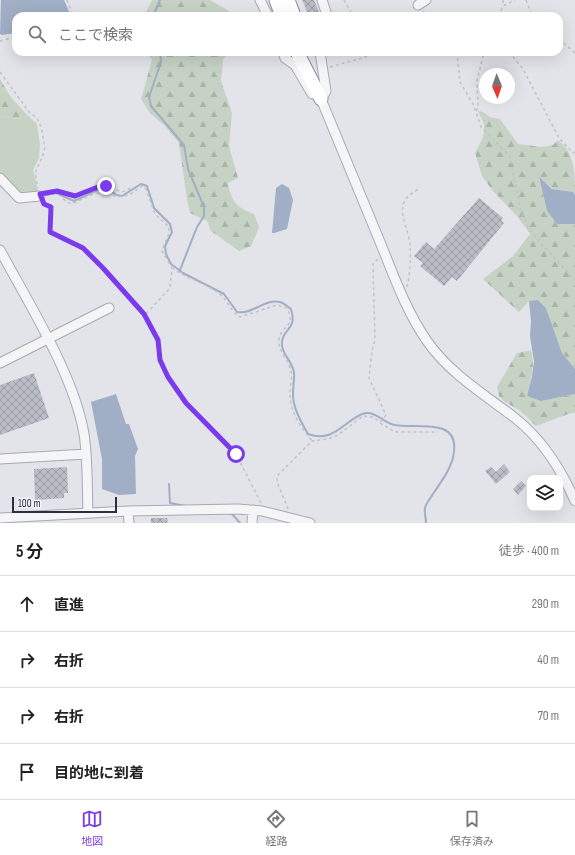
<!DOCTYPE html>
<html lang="ja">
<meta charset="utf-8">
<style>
:root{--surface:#fff;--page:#f6f6f6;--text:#222;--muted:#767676;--line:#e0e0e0;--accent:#7c3aed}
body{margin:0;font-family:"Sofia Sans Condensed","Noto Sans JP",sans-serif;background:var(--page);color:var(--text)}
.controls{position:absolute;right:12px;bottom:12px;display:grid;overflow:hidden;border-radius:8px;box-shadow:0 4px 16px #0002}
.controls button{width:36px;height:36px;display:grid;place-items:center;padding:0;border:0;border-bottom:1px solid var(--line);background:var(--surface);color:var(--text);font:20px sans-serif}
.compass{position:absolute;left:479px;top:68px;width:36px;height:36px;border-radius:50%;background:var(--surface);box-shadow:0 4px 16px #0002;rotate:178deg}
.scale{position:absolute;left:12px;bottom:10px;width:105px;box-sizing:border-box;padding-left:4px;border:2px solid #2b3040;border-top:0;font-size:11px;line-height:14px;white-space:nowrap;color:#2b3040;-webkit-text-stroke:3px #f2f3f7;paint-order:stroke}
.stop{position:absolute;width:12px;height:12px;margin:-9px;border:3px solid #7c3aed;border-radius:50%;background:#fff}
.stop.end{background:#7c3aed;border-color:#fff;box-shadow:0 1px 4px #0008}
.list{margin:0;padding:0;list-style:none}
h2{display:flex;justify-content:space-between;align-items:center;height:52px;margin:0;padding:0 16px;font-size:17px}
h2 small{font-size:13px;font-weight:400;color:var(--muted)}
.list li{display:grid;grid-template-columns:26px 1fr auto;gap:12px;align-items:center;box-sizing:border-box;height:56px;padding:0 16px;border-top:1px solid var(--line)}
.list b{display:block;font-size:15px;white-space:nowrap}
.list em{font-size:13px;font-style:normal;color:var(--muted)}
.icon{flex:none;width:22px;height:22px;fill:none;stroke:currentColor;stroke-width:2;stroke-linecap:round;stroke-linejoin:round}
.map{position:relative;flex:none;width:575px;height:523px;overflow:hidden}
.search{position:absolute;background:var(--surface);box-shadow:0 4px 16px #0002;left:12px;right:12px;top:12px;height:44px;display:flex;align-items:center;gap:10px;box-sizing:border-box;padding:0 14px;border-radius:12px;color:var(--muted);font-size:15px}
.sheet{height:276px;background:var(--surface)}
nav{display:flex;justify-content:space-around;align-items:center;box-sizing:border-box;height:56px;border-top:1px solid var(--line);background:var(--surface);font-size:11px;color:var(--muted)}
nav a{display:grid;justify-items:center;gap:2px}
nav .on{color:var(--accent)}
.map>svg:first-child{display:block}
</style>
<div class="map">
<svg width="575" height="523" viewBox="0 0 575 523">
<defs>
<pattern id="forest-firs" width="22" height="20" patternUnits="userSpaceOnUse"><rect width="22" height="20" fill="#c6d3c4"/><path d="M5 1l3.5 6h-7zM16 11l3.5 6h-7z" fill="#aab5a9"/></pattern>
<pattern id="building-cross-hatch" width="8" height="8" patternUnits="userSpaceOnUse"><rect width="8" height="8" fill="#babdc6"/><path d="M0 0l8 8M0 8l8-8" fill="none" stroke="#979aa2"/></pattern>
</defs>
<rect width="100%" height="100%" fill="#e2e4e9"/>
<path fill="#c6d3c4" d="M27 115 37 124 40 145 39 158 33 170 39 195 21 197 0 175V117L24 119Z"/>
<path fill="url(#forest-firs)" d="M152 0H210L229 11 230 16H144Z
M148 52H231L223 59 221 81 232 113 229 146 238 178 228 183C231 201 237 208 254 214L259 227 251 246 239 251 211 231 207 221 190 213 187 200 179 143 165 126 150 113 141 99 152 60Z
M0 79 10 96 27 115 24 119 0 117Z
M478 111 483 112 490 117 500 119 518 144 542 147 553 145 558 140C575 154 575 172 575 195L573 192 553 189 539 178 547 211 557 224H575V369L562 353 546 308 538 300 528 302 519 312 483 279 513 256 530 234 517 216 492 190 482 176 475 153C484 136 489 130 478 111Z
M531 350C535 366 532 380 527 396L541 401 575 394V413H571L536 426 521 411 505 402 499 396 497 387 517 353Z"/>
<path fill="#a0aec6" d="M1 0H64L71 16H16V33L2 35 0 34Z
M539 177 552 189 573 192 575 195V224H557L547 211Z
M282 184 289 188 293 200 287 229 274 233H272L276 188Z
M538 300 546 308 562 353 575 369V394L541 401 527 396 532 377 534 362 530 336 531 321 529 301Z
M116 394 126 424H129L138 449 135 456 136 494 119 495 102 489V459L91 402Z"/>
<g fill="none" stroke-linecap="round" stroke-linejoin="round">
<path stroke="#a0aec6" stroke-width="2" d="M153 16 160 0
M160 52 161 62 149 97 151 106 184 145 188 169 204 207V216L197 227 180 270
M42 196 56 193 74 201 100 189H107L117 195 122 196 141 184 147 186 154 208 170 224 172 232 165 246 166 254 171 264 183 273 224 294 237 312C252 315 266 298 280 302 284 303 288 307 291 309 298 331 281 328 282 345 282 354 293 362 294 373 295 382 291 393 294 403 296 414 303 425 308 434 333 443 342 423 362 414 375 409 384 424 395 425 416 429 458 417 454 451 453 468 439 484 431 497 429 500 426 504 425 508 424 512 426 518 426 523
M169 484 170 503 186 506
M227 513 232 514 240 523"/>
</g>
<path fill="url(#building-cross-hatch)" d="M302 0H314L319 12 309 16Z
M479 198 503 218 501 220 504 223 457 281 452 277 444 286 420 266 423 263 414 256 426 242 434 249Z
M34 373 49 418 0 435V385Z
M504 464 510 472 496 484 485 471 491 467 496 472Z
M67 467 68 493H64V498L35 500 34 469Z
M521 481 526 486 518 495 513 489Z
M151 518H167L168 523H151Z"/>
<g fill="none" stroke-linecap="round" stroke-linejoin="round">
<g stroke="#a7aab3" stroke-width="11">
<path id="minor" d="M260 0 268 16
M322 0 326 12 325 16
M418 5 426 0
M283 52 285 58 295 65 312 94
M320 52 326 91 321 99
M321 99C341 147 360 194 380 242 394 276 406 311 427 341 450 374 484 394 515 418 543 440 561 469 575 501
M0 178 19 198 40 196
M0 250C29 304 74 375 84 434 88 460 87 487 88 513
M0 363 109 308
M0 459 86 454
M128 511 129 523
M0 518 128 511 238 509 262 511 310 523
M252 523 253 510"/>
</g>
<g stroke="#8b909f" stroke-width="15">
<path id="highway" d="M276 0 282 16
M288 0 294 16
M297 52 321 99"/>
</g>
<path stroke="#c0c2c8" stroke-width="1.5" stroke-dasharray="3 3" stroke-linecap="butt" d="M67 0 73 16
M344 0 353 16
M503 0V6
M526 0 532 16
M423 11 427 16
M498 16 503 6 515 0
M559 39 575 53
M0 41 16 37
M457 52 460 82 474 106 481 127 510 156 515 184 521 211 528 227 543 246 575 280
M509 52 523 69 559 138 573 153 575 152
M330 67 366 57 369 52
M0 72 29 112 37 118 41 127 45 147 43 155 35 173 38 188
M476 111 478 108 477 81 484 52
M48 193 57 191 75 196 98 187 106 186 122 192 131 188
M63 199 71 204C89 197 99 187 117 197L129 195 142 186 146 189 155 214 169 227V233L162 251 172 268 170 288 145 315
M43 203 51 207 50 232 83 248 145 315 158 340 160 360 168 377 186 403 236 454 261 503
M172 268C186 278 212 286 222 296 229 303 231 312 240 317L277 305 287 308C297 328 280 325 279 340 278 352 289 360 291 371 293 377 290 386 290 392 289 410 301 428 312 441
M407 287C410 273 411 259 410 244 409 232 399 214 404 202 407 196 414 192 420 188
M380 423 395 432H438
M288 509 277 482V476L312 441 328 439 338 435 363 416 373 417 380 422 386 415 369 378 372 350 375 340 373 264 379 258"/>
<use href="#minor" stroke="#f5f5f8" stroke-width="9"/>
<use href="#highway" stroke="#fff" stroke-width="13"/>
</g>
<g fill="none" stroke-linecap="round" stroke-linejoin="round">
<path stroke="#7c3aed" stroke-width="5" d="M106 186 98 187 75 196 57 191 40 194 44 204 51 207 50 232 83 248 103 268 144 314 158 340 160 360 168 377 186 403 236 454"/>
</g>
</svg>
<div class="controls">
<button><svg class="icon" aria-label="layers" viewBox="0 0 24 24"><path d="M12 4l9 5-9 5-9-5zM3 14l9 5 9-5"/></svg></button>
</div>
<svg class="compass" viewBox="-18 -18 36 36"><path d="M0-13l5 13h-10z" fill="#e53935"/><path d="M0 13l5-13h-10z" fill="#767676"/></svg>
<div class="scale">100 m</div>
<div class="stop" style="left:236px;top:454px"></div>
<div class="stop end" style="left:106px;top:186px"></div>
<div class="search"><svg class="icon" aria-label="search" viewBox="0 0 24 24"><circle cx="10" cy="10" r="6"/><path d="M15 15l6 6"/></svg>ここで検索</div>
</div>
<section class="sheet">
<h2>5 分<small>徒歩 · 400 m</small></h2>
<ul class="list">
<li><svg class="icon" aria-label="ahead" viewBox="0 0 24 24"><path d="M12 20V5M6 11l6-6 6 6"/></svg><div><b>直進</b></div><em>290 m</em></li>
<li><svg class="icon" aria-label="right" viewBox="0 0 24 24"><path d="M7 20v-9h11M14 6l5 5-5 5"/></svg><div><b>右折</b></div><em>40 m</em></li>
<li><svg class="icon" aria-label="right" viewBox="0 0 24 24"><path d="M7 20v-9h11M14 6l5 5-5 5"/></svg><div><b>右折</b></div><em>70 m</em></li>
<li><svg class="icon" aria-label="arrive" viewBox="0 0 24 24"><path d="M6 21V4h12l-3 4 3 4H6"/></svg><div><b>目的地に到着</b></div></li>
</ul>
</section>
<nav>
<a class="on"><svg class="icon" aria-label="map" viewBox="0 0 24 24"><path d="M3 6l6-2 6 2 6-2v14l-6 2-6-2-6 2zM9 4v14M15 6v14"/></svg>地図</a>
<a><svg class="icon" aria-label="directions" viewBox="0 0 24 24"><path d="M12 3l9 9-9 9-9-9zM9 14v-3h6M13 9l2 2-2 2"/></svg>経路</a>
<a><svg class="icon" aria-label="saved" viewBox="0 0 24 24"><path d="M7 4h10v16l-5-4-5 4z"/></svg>保存済み</a>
</nav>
